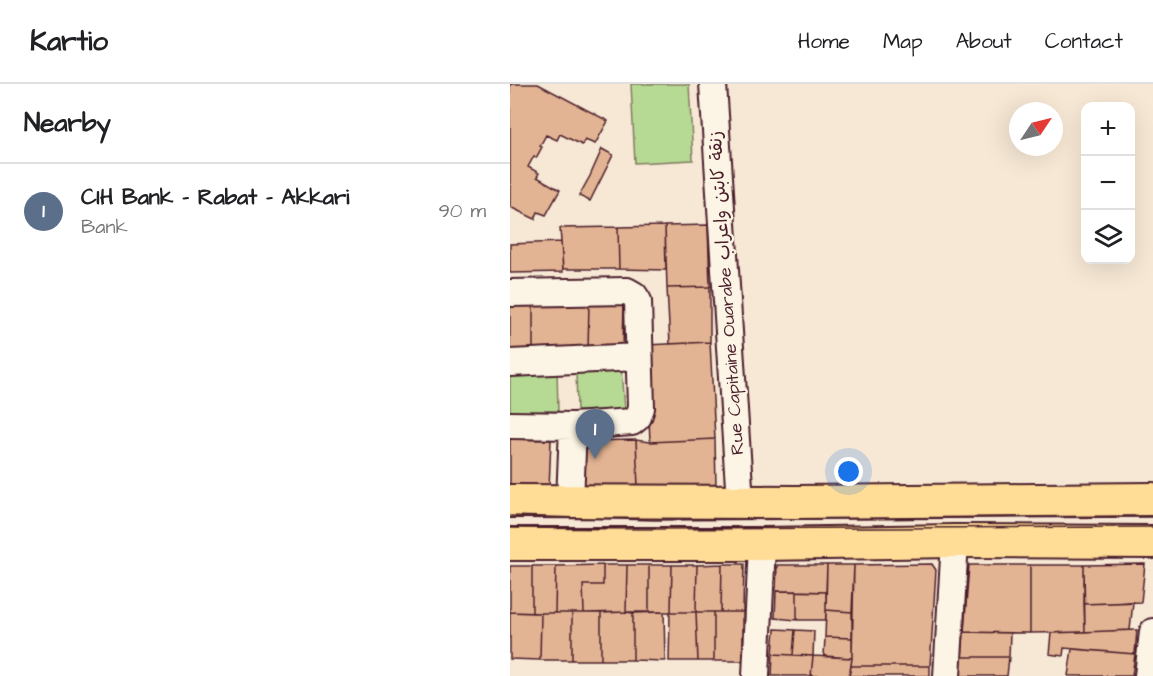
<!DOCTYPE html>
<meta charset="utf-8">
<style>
:root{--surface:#fff;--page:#f2f2f2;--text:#202124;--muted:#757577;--line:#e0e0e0;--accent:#c8321e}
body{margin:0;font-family:"Architects Daughter","Playpen Sans Arabic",sans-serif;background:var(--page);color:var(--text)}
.controls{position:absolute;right:18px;top:18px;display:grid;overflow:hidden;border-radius:12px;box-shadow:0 6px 24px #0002}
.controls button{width:54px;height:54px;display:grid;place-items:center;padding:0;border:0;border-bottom:2px solid var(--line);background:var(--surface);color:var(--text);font:30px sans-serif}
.compass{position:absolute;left:499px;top:18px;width:54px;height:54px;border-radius:50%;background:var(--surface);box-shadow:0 6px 24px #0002;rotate:55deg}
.you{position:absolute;left:339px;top:388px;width:21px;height:21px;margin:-15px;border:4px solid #fff;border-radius:50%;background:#1a73e8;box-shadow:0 0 0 9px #1a73e833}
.badge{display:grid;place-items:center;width:39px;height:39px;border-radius:50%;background:var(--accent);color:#fff;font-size:20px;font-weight:700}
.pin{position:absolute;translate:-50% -50px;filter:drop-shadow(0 2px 3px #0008)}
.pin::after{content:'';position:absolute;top:32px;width:21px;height:18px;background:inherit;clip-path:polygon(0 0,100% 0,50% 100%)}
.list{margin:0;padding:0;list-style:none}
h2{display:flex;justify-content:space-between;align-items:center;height:78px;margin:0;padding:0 24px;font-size:26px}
h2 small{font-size:20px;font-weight:400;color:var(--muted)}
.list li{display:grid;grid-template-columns:39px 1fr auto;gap:18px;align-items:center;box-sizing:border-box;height:96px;padding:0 24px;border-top:2px solid var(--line)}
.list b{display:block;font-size:22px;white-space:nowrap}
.list p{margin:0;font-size:20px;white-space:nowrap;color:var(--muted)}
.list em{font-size:20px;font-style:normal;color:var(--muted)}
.icon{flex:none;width:33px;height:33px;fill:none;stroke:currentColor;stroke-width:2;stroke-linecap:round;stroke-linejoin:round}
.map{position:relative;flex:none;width:643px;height:592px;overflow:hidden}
header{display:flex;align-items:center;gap:36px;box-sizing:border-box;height:84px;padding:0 30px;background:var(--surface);border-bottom:2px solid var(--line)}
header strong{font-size:28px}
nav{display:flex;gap:33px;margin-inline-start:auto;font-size:21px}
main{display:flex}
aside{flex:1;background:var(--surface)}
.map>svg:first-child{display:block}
</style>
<header>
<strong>Kartio</strong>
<nav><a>Home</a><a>Map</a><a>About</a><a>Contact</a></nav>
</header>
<main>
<aside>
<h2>Nearby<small></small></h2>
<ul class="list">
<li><span class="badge" style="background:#5c6f8a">1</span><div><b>CIH Bank - Rabat - Akkari</b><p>Bank</p></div><em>90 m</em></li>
</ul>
</aside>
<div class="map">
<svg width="643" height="592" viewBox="0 0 643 592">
<rect width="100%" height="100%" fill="#f7e8d5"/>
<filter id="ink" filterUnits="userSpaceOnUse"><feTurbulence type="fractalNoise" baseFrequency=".0167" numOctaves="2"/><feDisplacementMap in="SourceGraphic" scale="12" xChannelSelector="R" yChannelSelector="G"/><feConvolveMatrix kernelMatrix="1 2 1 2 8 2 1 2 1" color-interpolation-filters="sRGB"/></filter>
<g filter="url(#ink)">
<path fill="#b6da94" stroke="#807c60" stroke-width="1.5" d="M121 0H179L183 76 125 79Z
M111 283 114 326 67 327 66 284Z
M0 285H47L48 327 0 328Z"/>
<path fill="#e3b493" stroke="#4a1f2b" stroke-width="1.5" d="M0 0H28L98 37 85 60 75 56 72 61 50 50 47 56 36 51 30 62 32 63 26 74 24 72 18 83 29 89 27 93 50 106 36 131 28 128 25 135 0 123Z
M92 65 103 71 80 117 69 112 80 92Z
M198 141 200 203 157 204 155 142Z
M155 142 156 186 109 185 108 143Z
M108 143 109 185H53L50 144Z
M51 158 53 188 0 189V160Z
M200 203V258L160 260 157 204Z
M114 216 113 266 78 268 79 218Z
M79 218 78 268 23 270V220Z
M23 220V270L0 271V221Z
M200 258 205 355 140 358 136 261Z
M0 355 41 356 39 404H0Z
M205 355 206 403H128L126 356 140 358Z
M126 356 128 403 71 404 69 357Z
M212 480 211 528H186L187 481Z
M212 480H234L233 528H211Z
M422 480 426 486 420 582H341L342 574 344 481Z
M635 480 631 518 574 520V481Z
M93 481V501H73L74 529H45L46 482Z
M93 481H117L116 528 74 529 73 501H93Z
M117 481H139V528H116Z
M139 481H162L161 528H139Z
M162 481H187L186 528H161Z
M267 481H317L316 508 266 507Z
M317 481H344L342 528 316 526Z
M459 481H520V549L454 548Z
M520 481H574L575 548 520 549Z
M0 482H22V529L0 528Z
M22 482H46L45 529H22Z
M266 507H287V536L265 534Z
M287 507 316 508V536H287Z
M623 518 620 546 575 548 574 520Z
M316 526 342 528V554L315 553Z
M0 528 31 529 30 576 0 575Z
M116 528 123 529V576H91V529Z
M154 528 155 577 123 576V529Z
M160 528H186L188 577H159Z
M186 528H204V577H188Z
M204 528H233V577H204Z
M31 529H62V576H30Z
M62 529H91V576H62Z
M265 545 285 546 283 571 263 570Z
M285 546 304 547 303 572 283 571Z
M627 546 625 570 554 564 553 572 539 570 541 549Z
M454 548 500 549 499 573H452Z
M315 553 342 554V574L314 572Z
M562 565 625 570 622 592H558Z
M263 570 303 572 301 592H262Z
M303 572 342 574 339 592H301Z
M452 573H499L497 592H450Z
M341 582H420V592H339Z"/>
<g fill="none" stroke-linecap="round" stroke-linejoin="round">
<g stroke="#4a1f2b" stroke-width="30">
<path id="minor" d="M203 0 230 418
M0 209 117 207 124 211 128 217 131 324 128 333 122 338 63 342 0 341
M0 279 129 273
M60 418 63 342
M246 592 252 460
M437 592 445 457
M638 592 643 548"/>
</g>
<g stroke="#4a1f2b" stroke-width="36">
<path id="major" d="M0 417 285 418 643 415
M0 460H252L445 457 643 458"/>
</g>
<use href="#minor" stroke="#fcf5e5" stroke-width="26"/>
<use href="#major" stroke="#ffdd96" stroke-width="32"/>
<path stroke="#4a1f2b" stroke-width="1.5" d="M0 432 144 436 643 433
M0 444 136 445 643 443"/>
</g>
</g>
<g text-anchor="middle" stroke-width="4.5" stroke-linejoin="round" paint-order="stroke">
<g font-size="18" fill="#4a1f2b" stroke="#fcf5e5">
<text transform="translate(216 209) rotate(-94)" y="6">Rue Capitaine Ouarabe زنقة كابتن واعراب</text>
</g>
</g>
</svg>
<div class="controls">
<button>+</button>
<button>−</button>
<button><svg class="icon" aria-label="layers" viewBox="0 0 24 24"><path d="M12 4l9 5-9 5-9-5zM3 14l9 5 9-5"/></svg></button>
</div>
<svg class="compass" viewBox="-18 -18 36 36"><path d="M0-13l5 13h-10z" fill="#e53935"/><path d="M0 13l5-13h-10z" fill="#757577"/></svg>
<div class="you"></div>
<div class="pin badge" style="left:85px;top:375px;background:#5c6f8a">1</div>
</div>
</main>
